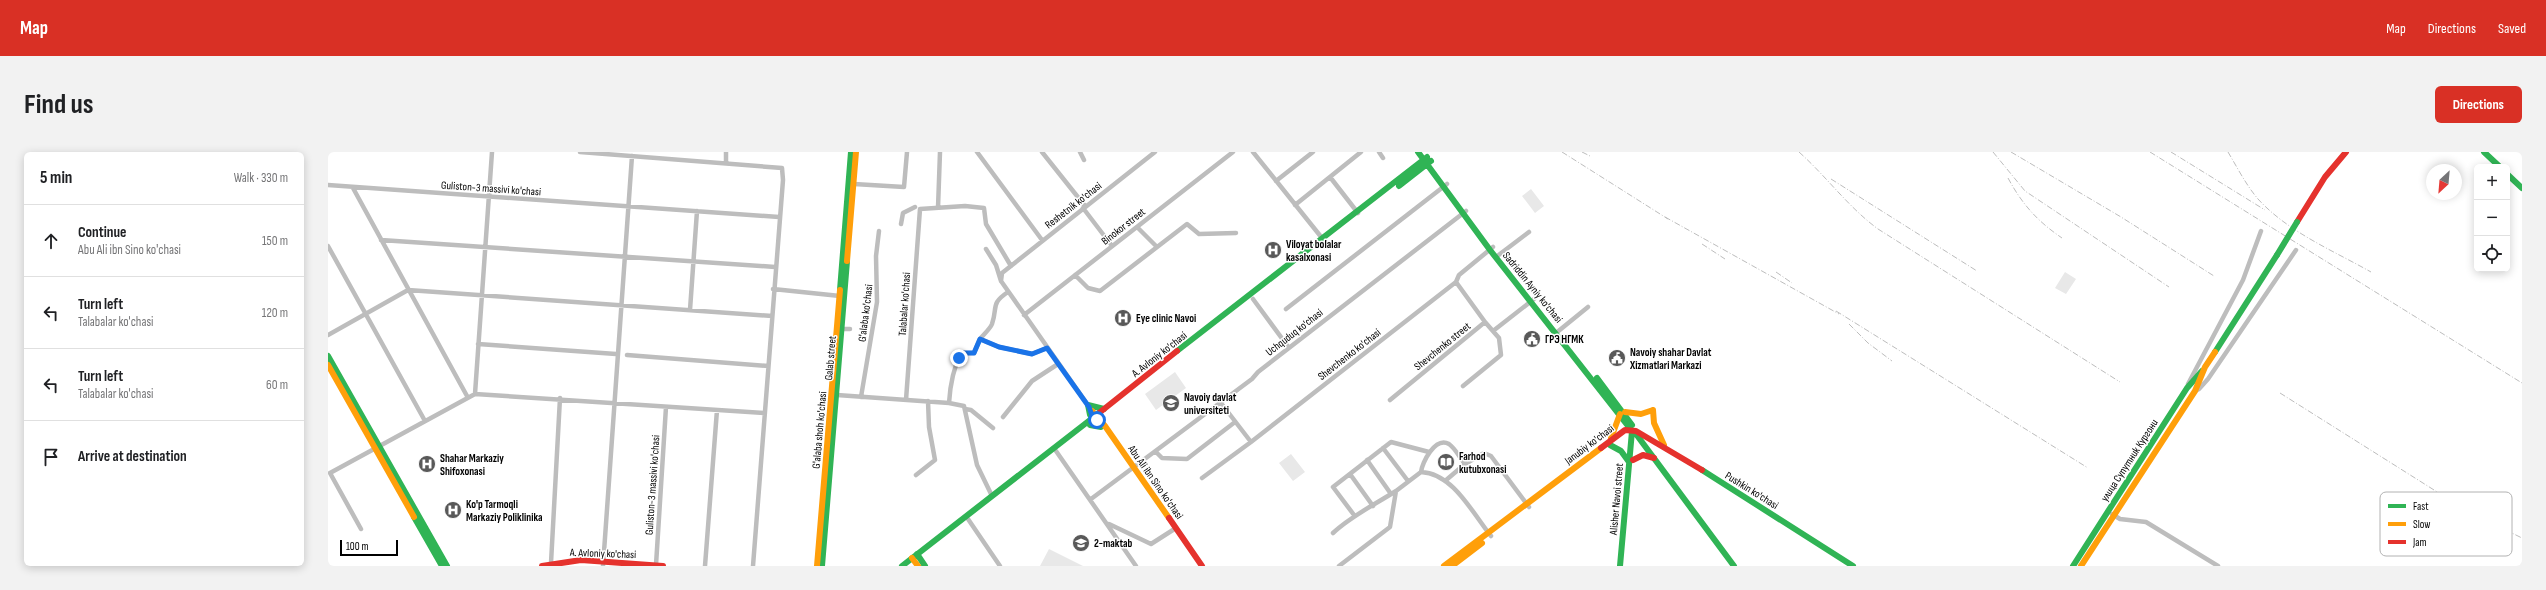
<!DOCTYPE html>
<meta charset="utf-8">
<style>
:root{--surface:#fff;--page:#f2f2f2;--text:#202124;--muted:#757577;--line:#e0e0e0;--accent:#d93025}
body{margin:0;font-family:"Sofia Sans Condensed",sans-serif;background:var(--page);color:var(--text)}
.controls{position:absolute;right:12px;top:12px;display:grid;overflow:hidden;border-radius:6px;box-shadow:0 2px 10px #0003}
.controls button{width:36px;height:36px;display:grid;place-items:center;padding:0;border:0;border-bottom:1px solid var(--line);background:var(--surface);color:var(--text);font:20px sans-serif}
.compass{position:absolute;left:2098px;top:12px;width:36px;height:36px;border-radius:50%;background:var(--surface);box-shadow:0 2px 10px #0003;rotate:206deg}
.scale{position:absolute;left:12px;bottom:10px;width:58px;box-sizing:border-box;padding-left:4px;border:2px solid #000;border-top:0;font-size:11px;line-height:14px;white-space:nowrap;color:#000;-webkit-text-stroke:3px #fff;paint-order:stroke}
.stop{position:absolute;width:12px;height:12px;margin:-9px;border:3px solid #1a73e8;border-radius:50%;background:#fff}
.stop.end{background:#1a73e8;border-color:#fff;box-shadow:0 1px 4px #0008}
.list{margin:0;padding:0;list-style:none}
h2{display:flex;justify-content:space-between;align-items:center;height:52px;margin:0;padding:0 16px;font-size:17px}
h2 small{font-size:13px;font-weight:400;color:var(--muted)}
.list li{display:grid;grid-template-columns:26px 1fr auto;gap:12px;align-items:center;box-sizing:border-box;height:72px;padding:0 16px;border-top:1px solid var(--line)}
.list b{display:block;font-size:15px;white-space:nowrap}
.list p{margin:0;font-size:13px;white-space:nowrap;color:var(--muted)}
.list em{font-size:13px;font-style:normal;color:var(--muted)}
.icon{flex:none;width:22px;height:22px;fill:none;stroke:currentColor;stroke-width:2;stroke-linecap:round;stroke-linejoin:round}
.map{position:relative;flex:none;width:2194px;height:414px;overflow:hidden;border-radius:6px}
header{display:flex;align-items:center;gap:24px;box-sizing:border-box;height:56px;padding:0 20px;background:var(--accent);color:#fff}
header strong{font-size:19px}
nav{display:flex;gap:22px;margin-inline-start:auto;font-size:14px}
.intro{display:flex;align-items:center;justify-content:space-between;box-sizing:border-box;height:96px;padding:0 24px}
h1{margin:0;font-size:28px}
.button{padding:10px 18px;border-radius:6px;background:var(--accent);color:#fff;font-size:14px;font-weight:700}
main{display:flex;gap:24px;padding:0 24px}
aside{flex:1;background:var(--surface);border-radius:6px;box-shadow:0 2px 10px #0003}
.map>svg:first-child{display:block}
</style>
<header>
<strong>Map</strong>
<nav><a>Map</a><a>Directions</a><a>Saved</a></nav>
</header>
<div class="intro"><h1>Find us</h1><a class="button">Directions</a></div>
<main>
<aside>
<h2>5 min<small>Walk · 330 m</small></h2>
<ul class="list">
<li><svg class="icon" aria-label="ahead" viewBox="0 0 24 24"><path d="M12 20V5M6 11l6-6 6 6"/></svg><div><b>Continue</b><p>Abu Ali ibn Sino ko'chasi</p></div><em>150 m</em></li>
<li><svg class="icon" aria-label="left" viewBox="0 0 24 24"><path d="M17 20v-9H6M10 6l-5 5 5 5"/></svg><div><b>Turn left</b><p>Talabalar ko'chasi</p></div><em>120 m</em></li>
<li><svg class="icon" aria-label="left" viewBox="0 0 24 24"><path d="M17 20v-9H6M10 6l-5 5 5 5"/></svg><div><b>Turn left</b><p>Talabalar ko'chasi</p></div><em>60 m</em></li>
<li><svg class="icon" aria-label="arrive" viewBox="0 0 24 24"><path d="M6 21V4h12l-3 4 3 4H6"/></svg><div><b>Arrive at destination</b></div></li>
</ul>
</aside>
<div class="map">
<svg width="2194" height="414" viewBox="0 0 2194 414">
<rect width="100%" height="100%" fill="#fff"/>
<path fill="#e8e8e8" d="M1203 37 1216 54 1207 61 1194 44Z
M1737 120 1748 127 1738 142 1727 136Z
M847 220 858 236 828 258 817 242Z
M963 302 977 320 965 329 951 311Z
M721 397 755 414H712Z"/>
<g fill="none" stroke-linecap="round" stroke-linejoin="round">
<path stroke="#bdbdbd" stroke-width="4.5" d="M252 0 454 16 455 28 425 414
M649 0 714 88
M714 0 757 54
M752 0 756 8
M925 0 998 91
M1051 0 1055 6
M398 10V0
M1002 25 1030 61
M948 29 985 0
M526 32 576 35 579 0
M0 33 451 65
M25 36 139 244
M967 53 1033 0
M610 56 612 0
M755 56 784 94
M573 72 575 61 587 55
M809 75 829 95
M53 88 447 115
M0 94 97 269
M658 97 668 113 673 129 762 256
M1168 105 1201 80
M747 123 760 136 772 139 859 72 871 82 908 81
M673 129 674 121 827 0
M445 137 512 144
M925 147 961 196
M958 157 1119 32
M362 158 369 59
M696 163 905 0
M515 177H522
M1165 179 1206 147
M1228 181 1260 155
M0 183 80 138 444 164
M652 187C656 182 662 177 664 172 670 155 662 152 680 140
M150 192 288 202
M299 203 440 214
M1860 232 1915 128 1933 79
M1135 234 1173 203 1171 186 1157 170
M1867 239 1871 237 1880 227 1968 98
M147 242 164 0
M509 243 621 251 636 254 649 313 664 344
M533 245 549 150 548 104 551 79
M578 248 592 57 637 54 656 56 658 72 683 114
M1062 248 1157 170 1128 130
M621 251C622 234 625 217 633 201H646L652 187 671 195 704 202 719 196
M893 251 923 290 1128 130 1131 123 1165 95
M637 257 643 258 665 276
M675 265 704 229 730 212
M1055 296 1080 329
M728 299 808 414
M828 300 834 306 859 307 907 270
M1039 308 1063 342
M1093 320C1125 321 1145 362 1163 384
M1093 320C1094 311 1107 284 1121 292 1127 296 1132 306 1137 312
M1022 322 1045 354
M588 323 607 308 601 275 600 249
M874 326 923 290
M1117 329 1137 312 1156 301 1163 304 1201 355
M763 347 924 227 930 220 1138 59
M1784 362 1792 367 1818 370 1890 414
M1026 363 1005 335 1063 290 1101 300
M640 367 672 414
M781 372 823 392 848 376
M33 377 2 321 147 242 437 261
M1005 381C1023 364 1046 353 1068 339
M223 411 232 246
M328 413 338 255
M275 414 304 4
M377 414 389 258
M1011 414 1062 375 1068 339 1093 320"/>
<path stroke="#30b455" stroke-width="6" d="M1090 0 1162 98 1304 279 1292 414
M2156 0 2172 15
M2179 22 2194 36
M1071 34 1103 9
M512 138 523 0
M849 199 1099 5
M1887 200 1949 103
M0 204 119 414
M1269 226 1304 273
M762 263 760 253 776 257
M762 273 773 275
M1308 282 1406 414
M1282 293 1293 299 1301 310
M1374 318 1525 414
M86 365 114 414
M589 402 597 414
M494 414 519 109
M574 414 771 261
M1745 414 1859 236 1874 219"/>
<path stroke="#ff9f0a" stroke-width="6" d="M519 109 528 0
M0 213 86 365
M1325 258 1326 271 1336 293
M764 259 777 274 841 366
M1297 260 1313 262 1325 258
M1283 286 1292 262
M584 406 590 414
M489 414 512 138
M1116 414 1273 296
M1124 414 1154 391
M1753 414 1867 239 1877 215 1887 200"/>
<path stroke="#e5322d" stroke-width="6" d="M1969 70 1997 25 2018 0
M771 261 849 199
M1273 296 1297 278 1308 279 1374 318
M1305 308 1315 303 1326 306
M841 366 874 414
M214 414 253 408 335 414"/>
<path stroke="#bdbdbd" stroke-width="1" stroke-dasharray="6 2 1 2" stroke-linecap="butt" d="M1234 0 1340 67
M1254 0 1262 4
M1471 0C1499 25 1520 55 1550 77L1792 230
M1665 0 1697 39 1841 135
M1683 0 1793 65 1886 124
M1822 0 2194 231
M1843 0 1937 58
M1900 0C1909 15 1918 33 1930 47 1960 80 2004 98 2043 120
M1680 26C1694 52 1709 69 1734 86
M1503 27 1649 119
M1337 65 1511 162
M1374 92 1397 107
M1448 120 1464 131
M1508 159 1760 316
M1521 172 1540 191 1564 209
M1952 241 2141 360 2194 386"/>
<path stroke="#30b455" stroke-width="6" d="M1949 103 1969 70"/>
</g>
<g fill="none" stroke-linecap="round" stroke-linejoin="round">
<path stroke="#1a73e8" stroke-width="5" d="M631 206 633 201H646L652 187 671 195 704 202 719 196 761 255 765 266 769 268"/>
</g>
<defs>
<g id="hospital-disc" transform="scale(0.9)"><circle r="9.5" fill="#595959" stroke="#fff"/><path d="M-5-5h3v3.5h4V-5h3V5h-3V1.5h-4V5h-3Z" fill="#fff"/></g>
<g id="civic-disc" transform="scale(0.9)"><circle r="9.5" fill="#595959" stroke="#fff"/><path d="M-.6-6.5H3V-4.5H.6V-3L4-1V1h2V6H-6V1h2V-1L-.6-3ZM-1.2 2.5V6h2.4V2.5Z" fill="#fff"/></g>
<g id="university-disc" transform="scale(0.9)"><circle r="9.5" fill="#595959" stroke="#fff"/><path d="M0-5L7-2L0 1L-7-2ZM-4 1L0 2.5L4 1V4Q0 6-4 4Z" fill="#fff"/></g>
<g id="library-disc" transform="scale(0.9)"><circle r="9.5" fill="#595959" stroke="#fff"/><path d="M-6-4Q-3-5.5-.7-3.5V5Q-3 3-6 4ZM6-4Q3-5.5 .7-3.5V5Q3 3 6 4Z" fill="#fff"/></g>
<g id="school-disc" transform="scale(0.9)"><circle r="9.5" fill="#595959" stroke="#fff"/><path d="M0-5L7-2L0 1L-7-2ZM-4 1L0 2.5L4 1V4Q0 6-4 4Z" fill="#fff"/></g>
</defs>
<g fill-rule="evenodd">
<use href="#hospital-disc" x="945" y="98"/>
<use href="#hospital-disc" x="795" y="166"/>
<use href="#civic-disc" x="1204" y="187"/>
<use href="#civic-disc" x="1289" y="206"/>
<use href="#university-disc" x="843" y="251"/>
<use href="#library-disc" x="1118" y="310"/>
<use href="#hospital-disc" x="99" y="312"/>
<use href="#hospital-disc" x="125" y="358"/>
<use href="#school-disc" x="753" y="391"/>
</g>
<g text-anchor="middle" stroke-width="3" stroke-linejoin="round" paint-order="stroke">
<g font-size="11" fill="#000" stroke="#fff">
<text transform="translate(163 36) rotate(4)" y="4">Guliston-3 massivi ko'chasi</text>
<text transform="translate(745 53) rotate(-38)" y="4">Reshetnik ko'chasi</text>
<text transform="translate(795 74) rotate(-38)" y="4">Binokor street</text>
<text transform="translate(1205 135) rotate(51)" y="4">Sadriddin Ayniy ko'chasi</text>
<text transform="translate(576 152) rotate(-86)" y="4">Talabalar ko'chasi</text>
<text transform="translate(537 161) rotate(-83)" y="4">G'alaba ko'chasi</text>
<text transform="translate(966 180) rotate(-38)" y="4">Uchquduq ko'chasi</text>
<text transform="translate(1114 194) rotate(-39)" y="4">Shevchenko street</text>
<text transform="translate(831 202) rotate(-38)" y="4">A. Avloniy ko'chasi</text>
<text transform="translate(1021 202) rotate(-38)" y="4">Shevchenko ko'chasi</text>
<text transform="translate(502 206) rotate(-85)" y="4">Galab street</text>
<text transform="translate(491 278) rotate(-85)" y="4">G'alaba shoh ko'chasi</text>
<text transform="translate(1261 292) rotate(-37)" y="4">Janubiy ko'chasi</text>
<text transform="translate(1801 308) rotate(-57)" y="4">улица Супутник Кургони</text>
<text transform="translate(828 330) rotate(55)" y="4">Abu Ali ibn Sino ko'chasi</text>
<text transform="translate(324 333) rotate(-86)" y="4">Guliston-3 massivi ko'chasi</text>
<text transform="translate(1424 338) rotate(32)" y="4">Pushkin ko'chasi</text>
<text transform="translate(1288 347) rotate(-85)" y="4">Alisher Navoi street</text>
<text transform="translate(275 401) rotate(2)" y="4">A. Avloniy ko'chasi</text>
</g>
<g font-size="11" font-weight="bold" fill="#000" stroke="#fff" text-anchor="start">
<text x="958" y="96">Viloyat bolalar<tspan x="958" dy="13">kasalxonasi</tspan></text>
<text x="808" y="170">Eye clinic Navoi</text>
<text x="1217" y="191">ГРЭ НГМК</text>
<text x="1302" y="204">Navoiy shahar Davlat<tspan x="1302" dy="13">Xizmatlari Markazi</tspan></text>
<text x="856" y="249">Navoiy davlat<tspan x="856" dy="13">universiteti</tspan></text>
<text x="1131" y="308">Farhod<tspan x="1131" dy="13">kutubxonasi</tspan></text>
<text x="112" y="310">Shahar Markaziy<tspan x="112" dy="13">Shifoxonasi</tspan></text>
<text x="138" y="356">Ko'p Tarmoqli<tspan x="138" dy="13">Markaziy Poliklinika</tspan></text>
<text x="766" y="395">2-maktab</text>
</g>
</g>
<rect x="2052" y="340" width="132" height="64" rx="6" fill="#fff" stroke="#b2b2b2" stroke-width="1"/>
<rect x="2060" y="352" width="18" height="4" fill="#30b455"/>
<rect x="2060" y="370" width="18" height="4" fill="#ff9f0a"/>
<rect x="2060" y="388" width="18" height="4" fill="#e5322d"/>
<g font-size="11" fill="#000">
<text x="2085" y="358">Fast</text>
<text x="2085" y="376">Slow</text>
<text x="2085" y="394">Jam</text>
</g>
</svg>
<div class="controls">
<button>+</button>
<button>−</button>
<button><svg class="icon" aria-label="locate" viewBox="0 0 24 24"><circle cx="12" cy="12" r="6"/><path d="M12 2v4M12 18v4M2 12h4M18 12h4"/></svg></button>
</div>
<svg class="compass" viewBox="-18 -18 36 36"><path d="M0-13l5 13h-10z" fill="#e53935"/><path d="M0 13l5-13h-10z" fill="#757577"/></svg>
<div class="scale">100 m</div>
<div class="stop" style="left:769px;top:268px"></div>
<div class="stop end" style="left:631px;top:206px"></div>
</div>
</main>
